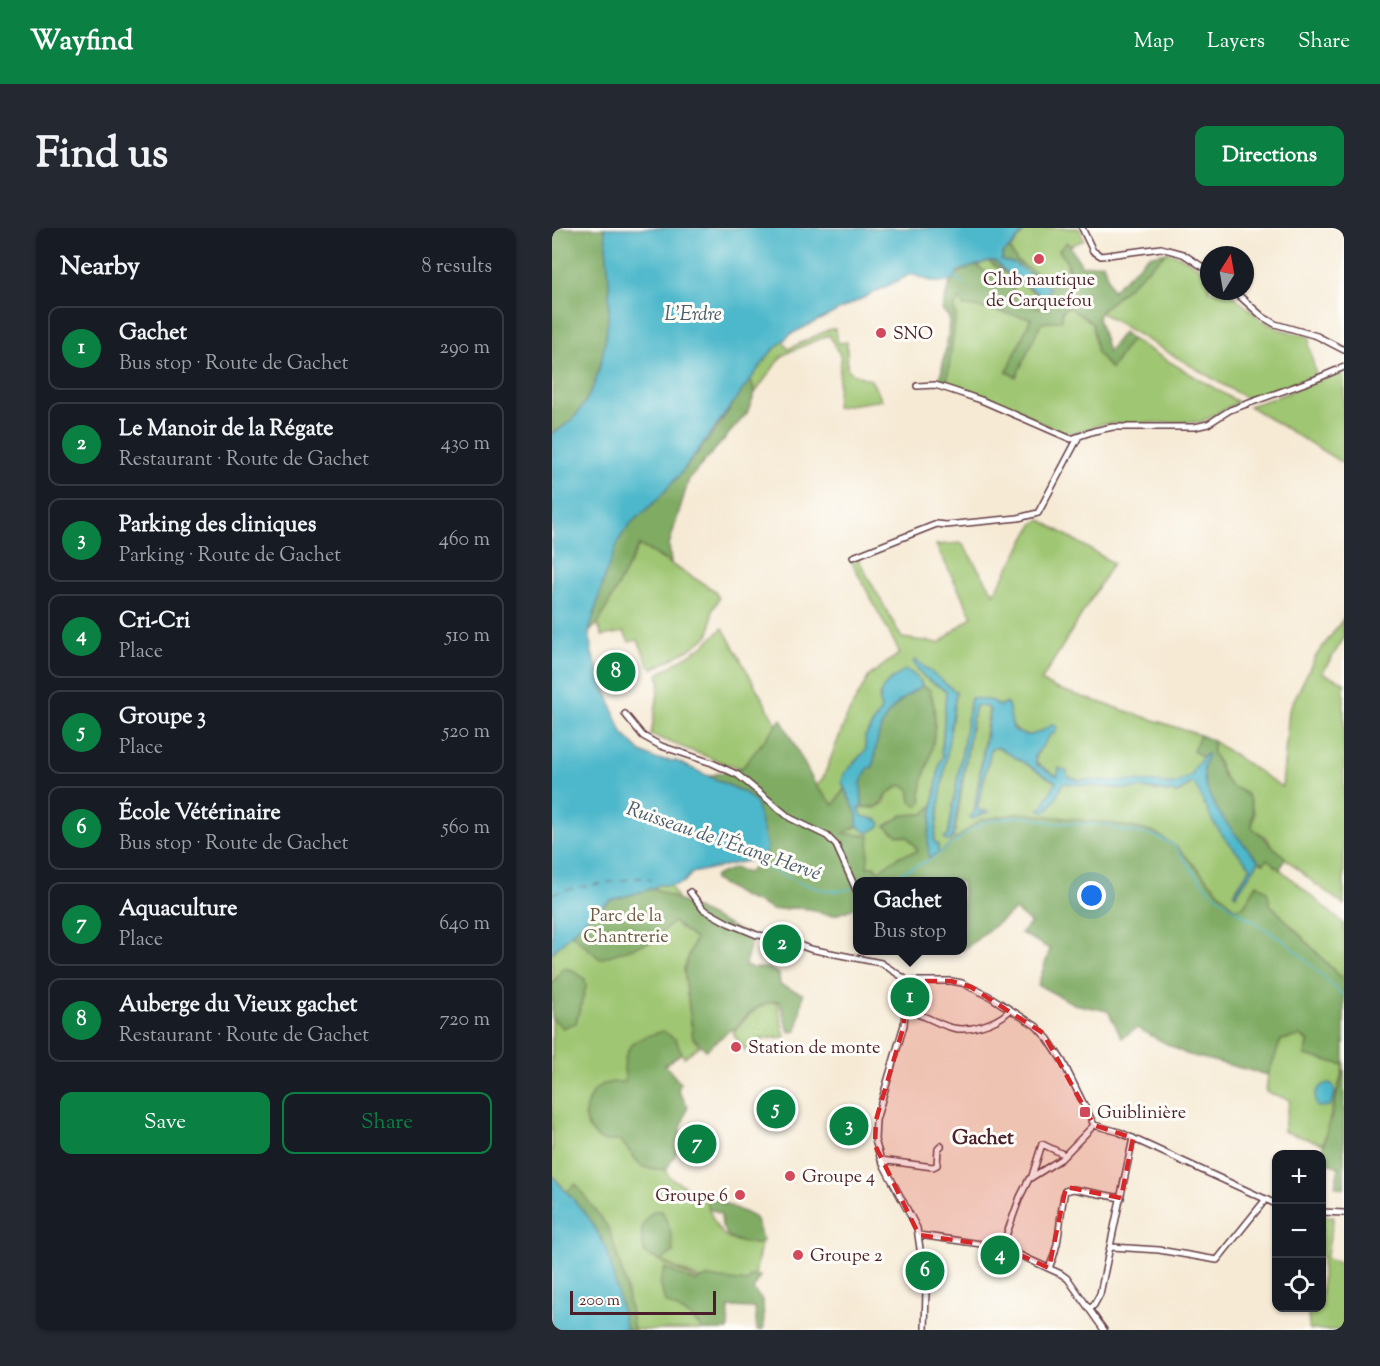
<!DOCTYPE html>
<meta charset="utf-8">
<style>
:root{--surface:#171b24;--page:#242831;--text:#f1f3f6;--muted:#9ea1a6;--line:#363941;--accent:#0b8043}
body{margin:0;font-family:"Sorts Mill Goudy",serif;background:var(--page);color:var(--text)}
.controls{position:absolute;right:18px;bottom:18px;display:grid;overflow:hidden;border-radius:12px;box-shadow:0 2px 4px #0004}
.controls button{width:54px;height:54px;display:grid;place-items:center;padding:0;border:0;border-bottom:2px solid var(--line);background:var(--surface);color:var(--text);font:30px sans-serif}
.compass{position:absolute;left:648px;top:18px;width:54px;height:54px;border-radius:50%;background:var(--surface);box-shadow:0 2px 4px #0004;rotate:11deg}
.scale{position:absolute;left:18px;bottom:15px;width:146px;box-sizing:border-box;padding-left:6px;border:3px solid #4a1f2b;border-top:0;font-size:16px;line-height:21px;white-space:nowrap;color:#4a1f2b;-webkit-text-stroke:4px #fdfcf7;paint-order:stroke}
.you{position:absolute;left:540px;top:668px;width:21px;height:21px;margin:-15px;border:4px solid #fff;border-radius:50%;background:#1a73e8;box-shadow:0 0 0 9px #1a73e833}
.badge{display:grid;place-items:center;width:39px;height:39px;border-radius:50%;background:var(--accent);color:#fff;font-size:20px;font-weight:700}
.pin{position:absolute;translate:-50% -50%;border:3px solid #fff;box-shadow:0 2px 6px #0006}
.popup{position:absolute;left:301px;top:649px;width:114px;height:78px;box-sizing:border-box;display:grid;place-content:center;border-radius:12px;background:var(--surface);filter:drop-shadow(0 2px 4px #0005);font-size:20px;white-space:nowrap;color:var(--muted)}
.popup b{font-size:22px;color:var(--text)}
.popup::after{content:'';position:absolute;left:50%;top:100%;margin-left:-12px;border:12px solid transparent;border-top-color:var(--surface)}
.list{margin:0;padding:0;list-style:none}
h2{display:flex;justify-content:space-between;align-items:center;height:78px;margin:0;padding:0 24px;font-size:26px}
h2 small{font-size:20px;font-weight:400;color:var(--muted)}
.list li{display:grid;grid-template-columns:39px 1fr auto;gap:18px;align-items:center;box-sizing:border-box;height:84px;margin:0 12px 12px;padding:0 12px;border:2px solid var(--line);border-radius:12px}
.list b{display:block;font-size:22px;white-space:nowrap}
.list p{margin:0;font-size:20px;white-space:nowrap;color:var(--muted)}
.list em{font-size:20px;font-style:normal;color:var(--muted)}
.actions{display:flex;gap:12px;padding:18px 24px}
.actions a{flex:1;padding:14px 0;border:2px solid var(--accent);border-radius:12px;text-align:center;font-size:21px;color:var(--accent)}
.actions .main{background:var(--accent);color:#fff}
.icon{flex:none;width:33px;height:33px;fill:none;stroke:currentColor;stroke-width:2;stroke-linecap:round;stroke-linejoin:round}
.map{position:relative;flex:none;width:792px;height:1102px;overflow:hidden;border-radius:12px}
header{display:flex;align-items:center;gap:36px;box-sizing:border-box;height:84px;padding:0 30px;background:var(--accent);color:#fff}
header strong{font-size:28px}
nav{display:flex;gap:33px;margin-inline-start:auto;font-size:21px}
.intro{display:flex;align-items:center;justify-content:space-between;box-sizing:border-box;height:144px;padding:0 36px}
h1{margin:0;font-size:42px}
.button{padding:15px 27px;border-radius:12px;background:var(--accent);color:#fff;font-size:21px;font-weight:700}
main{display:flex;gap:36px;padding:0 36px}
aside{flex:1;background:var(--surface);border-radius:12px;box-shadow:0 2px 4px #0004}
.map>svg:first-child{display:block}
</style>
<header>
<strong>Wayfind</strong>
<nav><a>Map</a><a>Layers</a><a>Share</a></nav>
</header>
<div class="intro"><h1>Find us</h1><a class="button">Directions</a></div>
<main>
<aside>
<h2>Nearby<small>8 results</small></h2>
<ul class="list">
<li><span class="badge">1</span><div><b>Gachet</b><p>Bus stop · Route de Gachet</p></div><em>290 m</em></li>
<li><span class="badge">2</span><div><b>Le Manoir de la Régate</b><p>Restaurant · Route de Gachet</p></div><em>430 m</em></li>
<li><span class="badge">3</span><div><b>Parking des cliniques</b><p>Parking · Route de Gachet</p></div><em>460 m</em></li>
<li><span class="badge">4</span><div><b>Cri-Cri</b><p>Place</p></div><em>510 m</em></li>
<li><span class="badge">5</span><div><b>Groupe 3</b><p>Place</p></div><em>520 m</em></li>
<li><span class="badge">6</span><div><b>École Vétérinaire</b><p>Bus stop · Route de Gachet</p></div><em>560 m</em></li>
<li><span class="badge">7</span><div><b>Aquaculture</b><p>Place</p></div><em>640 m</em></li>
<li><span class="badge">8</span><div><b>Auberge du Vieux gachet</b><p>Restaurant · Route de Gachet</p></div><em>720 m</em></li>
</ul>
<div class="actions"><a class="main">Save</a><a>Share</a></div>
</aside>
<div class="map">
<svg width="792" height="1102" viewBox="0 0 792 1102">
<rect width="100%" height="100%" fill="#fdfcf7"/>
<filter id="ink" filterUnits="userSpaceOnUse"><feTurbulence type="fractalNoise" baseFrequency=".0167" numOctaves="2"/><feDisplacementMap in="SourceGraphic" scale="12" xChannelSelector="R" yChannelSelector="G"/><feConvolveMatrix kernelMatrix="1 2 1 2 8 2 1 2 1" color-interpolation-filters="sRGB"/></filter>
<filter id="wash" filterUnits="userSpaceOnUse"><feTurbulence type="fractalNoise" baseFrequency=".008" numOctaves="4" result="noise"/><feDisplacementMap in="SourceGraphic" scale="24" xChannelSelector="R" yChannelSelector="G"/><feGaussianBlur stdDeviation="1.35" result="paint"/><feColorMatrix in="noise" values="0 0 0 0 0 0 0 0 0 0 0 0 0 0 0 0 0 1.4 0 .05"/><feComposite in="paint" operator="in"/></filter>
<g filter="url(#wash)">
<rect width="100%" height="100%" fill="#f6ead5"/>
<path fill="#9fc672" stroke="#74724e" stroke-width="1.5" d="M475 0H527L532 12 518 18 516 14 515 52 507 60 464 33 458 21Z
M615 24C631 28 645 36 657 47V63H676L711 93 726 101 758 109 757 118 764 147 697 172 551 86 549 83Z
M437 33C455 50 484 59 497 80H486L457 67 462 60 437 48 425 37Z
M407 70 413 78C435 79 456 87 479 90L455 144 464 149 489 95 510 92V83L517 79 540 95 545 125 559 141 579 111 686 174 649 194 550 196 524 205 507 204 473 186 395 154 402 81Z
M278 101H283L286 115 295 114V140L301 146 319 152 330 172 284 179 289 129 277 107 235 125 228 130 203 165 198 149 219 124 231 113 236 121Z
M792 142V236L697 178 722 170Z
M489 292 561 335 489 453 503 460 648 507 641 523 651 529C647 534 645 542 641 546 632 557 618 559 606 554L527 552 503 547 484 535C483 523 496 508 505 500L482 508 467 505 459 496 456 478H447L419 470 396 608 393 609H400L403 604 422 481 425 477 437 480 422 585 418 589 421 591 429 584 425 579 427 575 439 521 446 519 504 554 490 580 496 582 503 572 511 555 573 561 591 560 614 564H628L640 555 643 556C660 591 672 611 699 639L682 665 684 667 707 633 712 635 715 630 792 696V753L718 676 705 656 692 678 683 681 625 619 386 625V617L382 613 404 464 364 439 372 449 394 463 390 518 391 528 388 534 381 577 372 586 351 587 345 607 356 608 367 623 348 628 326 643 314 639 291 605 305 598 316 605 326 592 309 588 307 579 323 580 332 575 335 567 348 557 357 560 359 573C377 544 390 495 378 462L370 458 369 453 327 467 329 482 313 509 314 522C304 533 287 545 292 561L282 577 264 558 271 550 296 486 317 448 348 425 299 333 306 331 350 410 387 415 420 388 384 317 410 315 442 366 482 295Z
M87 317 162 362 167 370 160 383 159 399 156 408 138 421 101 441 97 438 86 412 77 414 72 404 50 408 46 396Z
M792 390V410L770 445 792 454V677L762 655 720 619 715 610 700 600 702 585 690 563C668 557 673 541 661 526V513L730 559 737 482 764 428Z
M171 400 225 497 191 540 174 536 99 507 108 453 106 446 151 418Z
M118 656 145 710 136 706 143 711 132 741 141 810 147 818 132 829 123 811 74 847 69 913 90 939 114 942 117 949 153 970C166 1007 169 1014 209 1016L201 1058 148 1051 108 1033 147 1053 159 1102H74L37 990 0 947V725L29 695 106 657Z
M217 774H225L233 809 210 811 194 823 181 806C192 792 200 781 217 774Z
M748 808 757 813 753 827 792 837 771 916 731 903 738 872 714 864 716 847 729 812Z
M770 988H782L774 1031 792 1036V1102H757L756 1080H770Z"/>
<path fill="#7fab64" stroke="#646548" stroke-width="1.5" d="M0 0H53C54 26 59 54 57 80 54 123 44 186 0 205Z
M515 14 530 38 551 35 560 63 596 28 615 24 549 83 546 90 556 124 571 104 579 111 559 141 545 125 540 95 516 79 510 83V92L489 95 464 149 455 144 479 90C456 87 435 79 412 78L407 70 402 81 404 87 395 154 388 151 396 110 397 89 390 82C398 54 395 46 425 37L437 48 444 47 462 60 457 67 486 80H496C488 62 453 48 437 33H443L452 42 458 34 450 33 451 25 457 21 465 33 507 60 515 52 517 38 507 22Z
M198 149 203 165 195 185 137 251 117 317 119 335 87 317 46 396 37 404C46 373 53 338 69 309 77 292 95 283 107 270 139 235 174 190 198 149Z
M370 458 378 462C385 482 383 508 378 529 373 548 367 554 370 575L364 578 359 573 357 560 348 557C344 560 338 563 335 567 325 580 329 580 310 579L309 555 316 540 321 539C327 495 331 481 370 458Z
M229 491 264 558 282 577 292 561 305 586V598L292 605 318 608 315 639 322 638 326 643 348 628 366 623 356 609 345 607 333 598 351 587 372 586 381 577 376 611 377 630 388 624 428 592 469 585 557 595 602 604 625 619 683 681 692 678 705 656 715 663 718 676 792 753V837L753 827 757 813 748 808 729 812 716 847 634 826 585 800 570 810 556 783 522 776 486 757 498 721 469 705 479 695 463 682 411 722 410 654H306L305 679 283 687 271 686 259 681 242 680 220 682C209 674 199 673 188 667 179 662 172 656 162 652L163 648 182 640 196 645 212 629 215 619 204 575 193 565 157 548 191 539Z
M648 507 661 513V526C668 535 667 543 673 551 678 558 681 559 688 562 703 569 701 586 700 600 713 609 721 620 733 629L728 642 715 631 712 635 707 633C686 610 637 561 656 527L654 526 651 529 641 523Z
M102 660 200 709 193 738 200 740H216L227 746 228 757 251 766 245 803 237 804 227 773C205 775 195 786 182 802H178L154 822 141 809 132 741 143 711 121 694 101 713 48 731 19 706 38 686 59 672Z
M10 741H19L33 751 34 759 24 795 11 800 0 790V757Z
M111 803 123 811 130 825 113 837 128 855 126 863 136 878 129 900 126 922 114 942 90 939 69 913H50C45 909 39 904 36 899 29 886 36 864 50 857 58 853 65 854 73 854 74 849 72 845 72 840 73 812 88 810 111 803Z
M792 840V961L783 958 787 939 770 933 769 926Z
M24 956 57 1001 72 1050 82 1102H74L68 1080 14 964Z
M157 969C161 970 199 987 202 989 207 995 207 1005 211 1012L209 1016C187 1015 168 1013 169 986L156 980 153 970Z
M102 983H110C117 997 121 1008 121 1024L109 1033 93 1026C88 1009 87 994 102 983Z
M113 1040 143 1054 155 1049 195 1054 198 1048H208L201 1062 211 1073 212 1099 210 1102H205L203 1080 177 1079 176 1102H151L138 1088 113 1074 108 1055Z"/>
<path fill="#4eb8cb" stroke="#4c6c7b" stroke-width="1.5" d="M53 0H475L457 21 451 25 449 32 453 34 462 35 498 60 492 69 452 42 443 33H437L406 43 401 52C386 58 373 51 359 46L239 106 219 124 129 245 105 272 80 294 69 308 53 347 37 404 40 426 70 505 89 524 103 531 124 533 193 565 204 575 215 619 212 629 140 645 132 654 124 657H106L102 660 59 672 38 687 0 725V205C44 186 54 123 57 80 59 54 54 26 53 0Z
M364 432 404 464 382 613 386 617V625L377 630 376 611 388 534 391 528 389 524 391 514 394 463 372 449 361 434Z
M353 442C360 444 368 451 370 458 331 481 327 495 321 539L316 540 309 555 310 579 307 580 310 588 326 592 329 596 327 599 316 605 305 598V586L290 555 292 546 314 522 313 509 329 482C325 457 334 456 353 442Z
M419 470 441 473 447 478 452 475 456 476 461 501C478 514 487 503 502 496L505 500 502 506H499L483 528 484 536 503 547H506L507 540 515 543 516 549 527 552 606 554C621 560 628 554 641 546V542L654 526 656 527C637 560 686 610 707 633L684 667 682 666 699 639 674 612 660 592 643 556 640 555 625 565 591 560 573 561 511 555 503 572 493 584 487 581 490 580 504 554 446 519 439 521 425 579 428 584 433 582 437 584 427 587 421 591 418 589 422 585 438 483 437 480 425 477 422 481 401 607 402 610 400 609 398 613H394L392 609 396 608Z
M777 855 781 857 783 865 778 878 765 879C760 868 765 857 777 855Z
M0 947 37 990 55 1021 74 1102H0Z"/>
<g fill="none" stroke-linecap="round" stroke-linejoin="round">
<path stroke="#4eb8cb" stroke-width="1.5" d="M403 48 413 58
M200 632C226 644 271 672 300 660
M326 654 332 653 379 631 426 597 436 593 469 588 503 595 558 597 569 603 599 606 622 617 646 650 658 662 685 683 735 715 792 768"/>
<path stroke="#4c5c6b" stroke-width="1.5" stroke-dasharray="8 6" stroke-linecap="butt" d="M0 666C30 657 62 654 93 649L98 652"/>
</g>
</g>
<g filter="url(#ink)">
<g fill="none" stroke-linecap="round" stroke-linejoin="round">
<g stroke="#643d44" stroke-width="8">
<path id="street" d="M530 0 541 23 549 28 609 20 631 26 657 43
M682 63 711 89 723 96 765 108 792 122
M365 158 383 157 399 162 429 172 519 211 542 203 561 199H643L656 196 678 182 764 151 792 139
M301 329 385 296 394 297 466 290 486 285 526 210
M73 486 91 508 109 518 160 535 186 547 238 590 275 608 284 617 306 666
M138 664 151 681 176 695 205 707 225 709 258 721 329 735 352 750 353 783 352 797 324 892 323 912 329 932 365 1000 374 1062 373 1102
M353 753H399L410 755 437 768 484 798 496 811 511 834 542 897 567 904 724 976
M353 783C383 787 394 809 429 798 440 795 449 791 457 783
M329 932 381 939 385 937 386 921 389 918
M480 948 490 916 513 927
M770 984 792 985
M367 1007 450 1019 509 1046 516 1051 552 1102
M450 1019 468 969 477 951 509 931 542 897
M560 1019 607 1022 665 1032 714 971
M497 1040C510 1012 506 991 513 963L521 961 569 970
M538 1081 542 1077 548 1066 581 910"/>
</g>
<use href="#street" stroke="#fff" stroke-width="5"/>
</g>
</g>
<path fill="#d62828" fill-opacity="0.2" stroke="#d62828" stroke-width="4.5" stroke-dasharray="12 8" stroke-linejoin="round" d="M353 753H399L419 759 491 805 542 897 581 910 569 970 514 959 497 1040 450 1019 367 1007 323 917 324 892 352 797Z"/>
<g fill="#d1495b" stroke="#fdfcf7" stroke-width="2">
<circle cx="487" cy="31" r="6"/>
<circle cx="329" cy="105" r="6"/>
<circle cx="184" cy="819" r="6"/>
<rect x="527" y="878" width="12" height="12" rx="3"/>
<circle cx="238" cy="948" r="6"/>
<circle cx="188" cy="967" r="6"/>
<circle cx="246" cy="1027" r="6"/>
</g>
<g text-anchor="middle" stroke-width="6" stroke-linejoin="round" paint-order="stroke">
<g font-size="18" fill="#4a1f2b" stroke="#fdfcf7" text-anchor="start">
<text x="487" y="57" text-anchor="middle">Club nautique<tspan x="487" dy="21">de Carquefou</tspan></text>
<text x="341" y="111">SNO</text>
<text x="196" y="825">Station de monte</text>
<text x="545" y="890">Guiblinière</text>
<text x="250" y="954">Groupe 4</text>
<text x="176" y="973" text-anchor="end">Groupe 6</text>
<text x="258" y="1033">Groupe 2</text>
</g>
<g font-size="18" fill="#685944" stroke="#fdfcf7">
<text x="74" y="693">Parc de la<tspan x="74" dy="21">Chantrerie</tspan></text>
</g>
<g font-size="20" font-style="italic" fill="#4c5c6b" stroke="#fdfcf7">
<text x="141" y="92">L'Erdre</text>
<text transform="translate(172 612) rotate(19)" y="7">Ruisseau de l'Étang Hervé</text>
</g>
<g font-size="20" font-weight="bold" fill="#4a1f2b" stroke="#fdfcf7">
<text x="431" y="916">Gachet</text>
</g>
</g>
</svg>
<div class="controls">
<button>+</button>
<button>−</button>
<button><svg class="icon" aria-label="locate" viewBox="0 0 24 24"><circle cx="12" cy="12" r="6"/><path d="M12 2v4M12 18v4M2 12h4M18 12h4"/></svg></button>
</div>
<svg class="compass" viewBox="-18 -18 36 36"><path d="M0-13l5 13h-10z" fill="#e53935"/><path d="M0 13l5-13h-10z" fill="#9ea1a6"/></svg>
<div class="scale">200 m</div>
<div class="you"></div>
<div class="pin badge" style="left:358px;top:769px">1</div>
<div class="popup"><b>Gachet</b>Bus stop</div>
<div class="pin badge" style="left:230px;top:716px">2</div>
<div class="pin badge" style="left:297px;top:898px">3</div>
<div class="pin badge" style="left:448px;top:1027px">4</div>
<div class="pin badge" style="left:224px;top:881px">5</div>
<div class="pin badge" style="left:373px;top:1043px">6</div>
<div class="pin badge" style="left:145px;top:916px">7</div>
<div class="pin badge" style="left:64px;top:444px">8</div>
</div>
</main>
